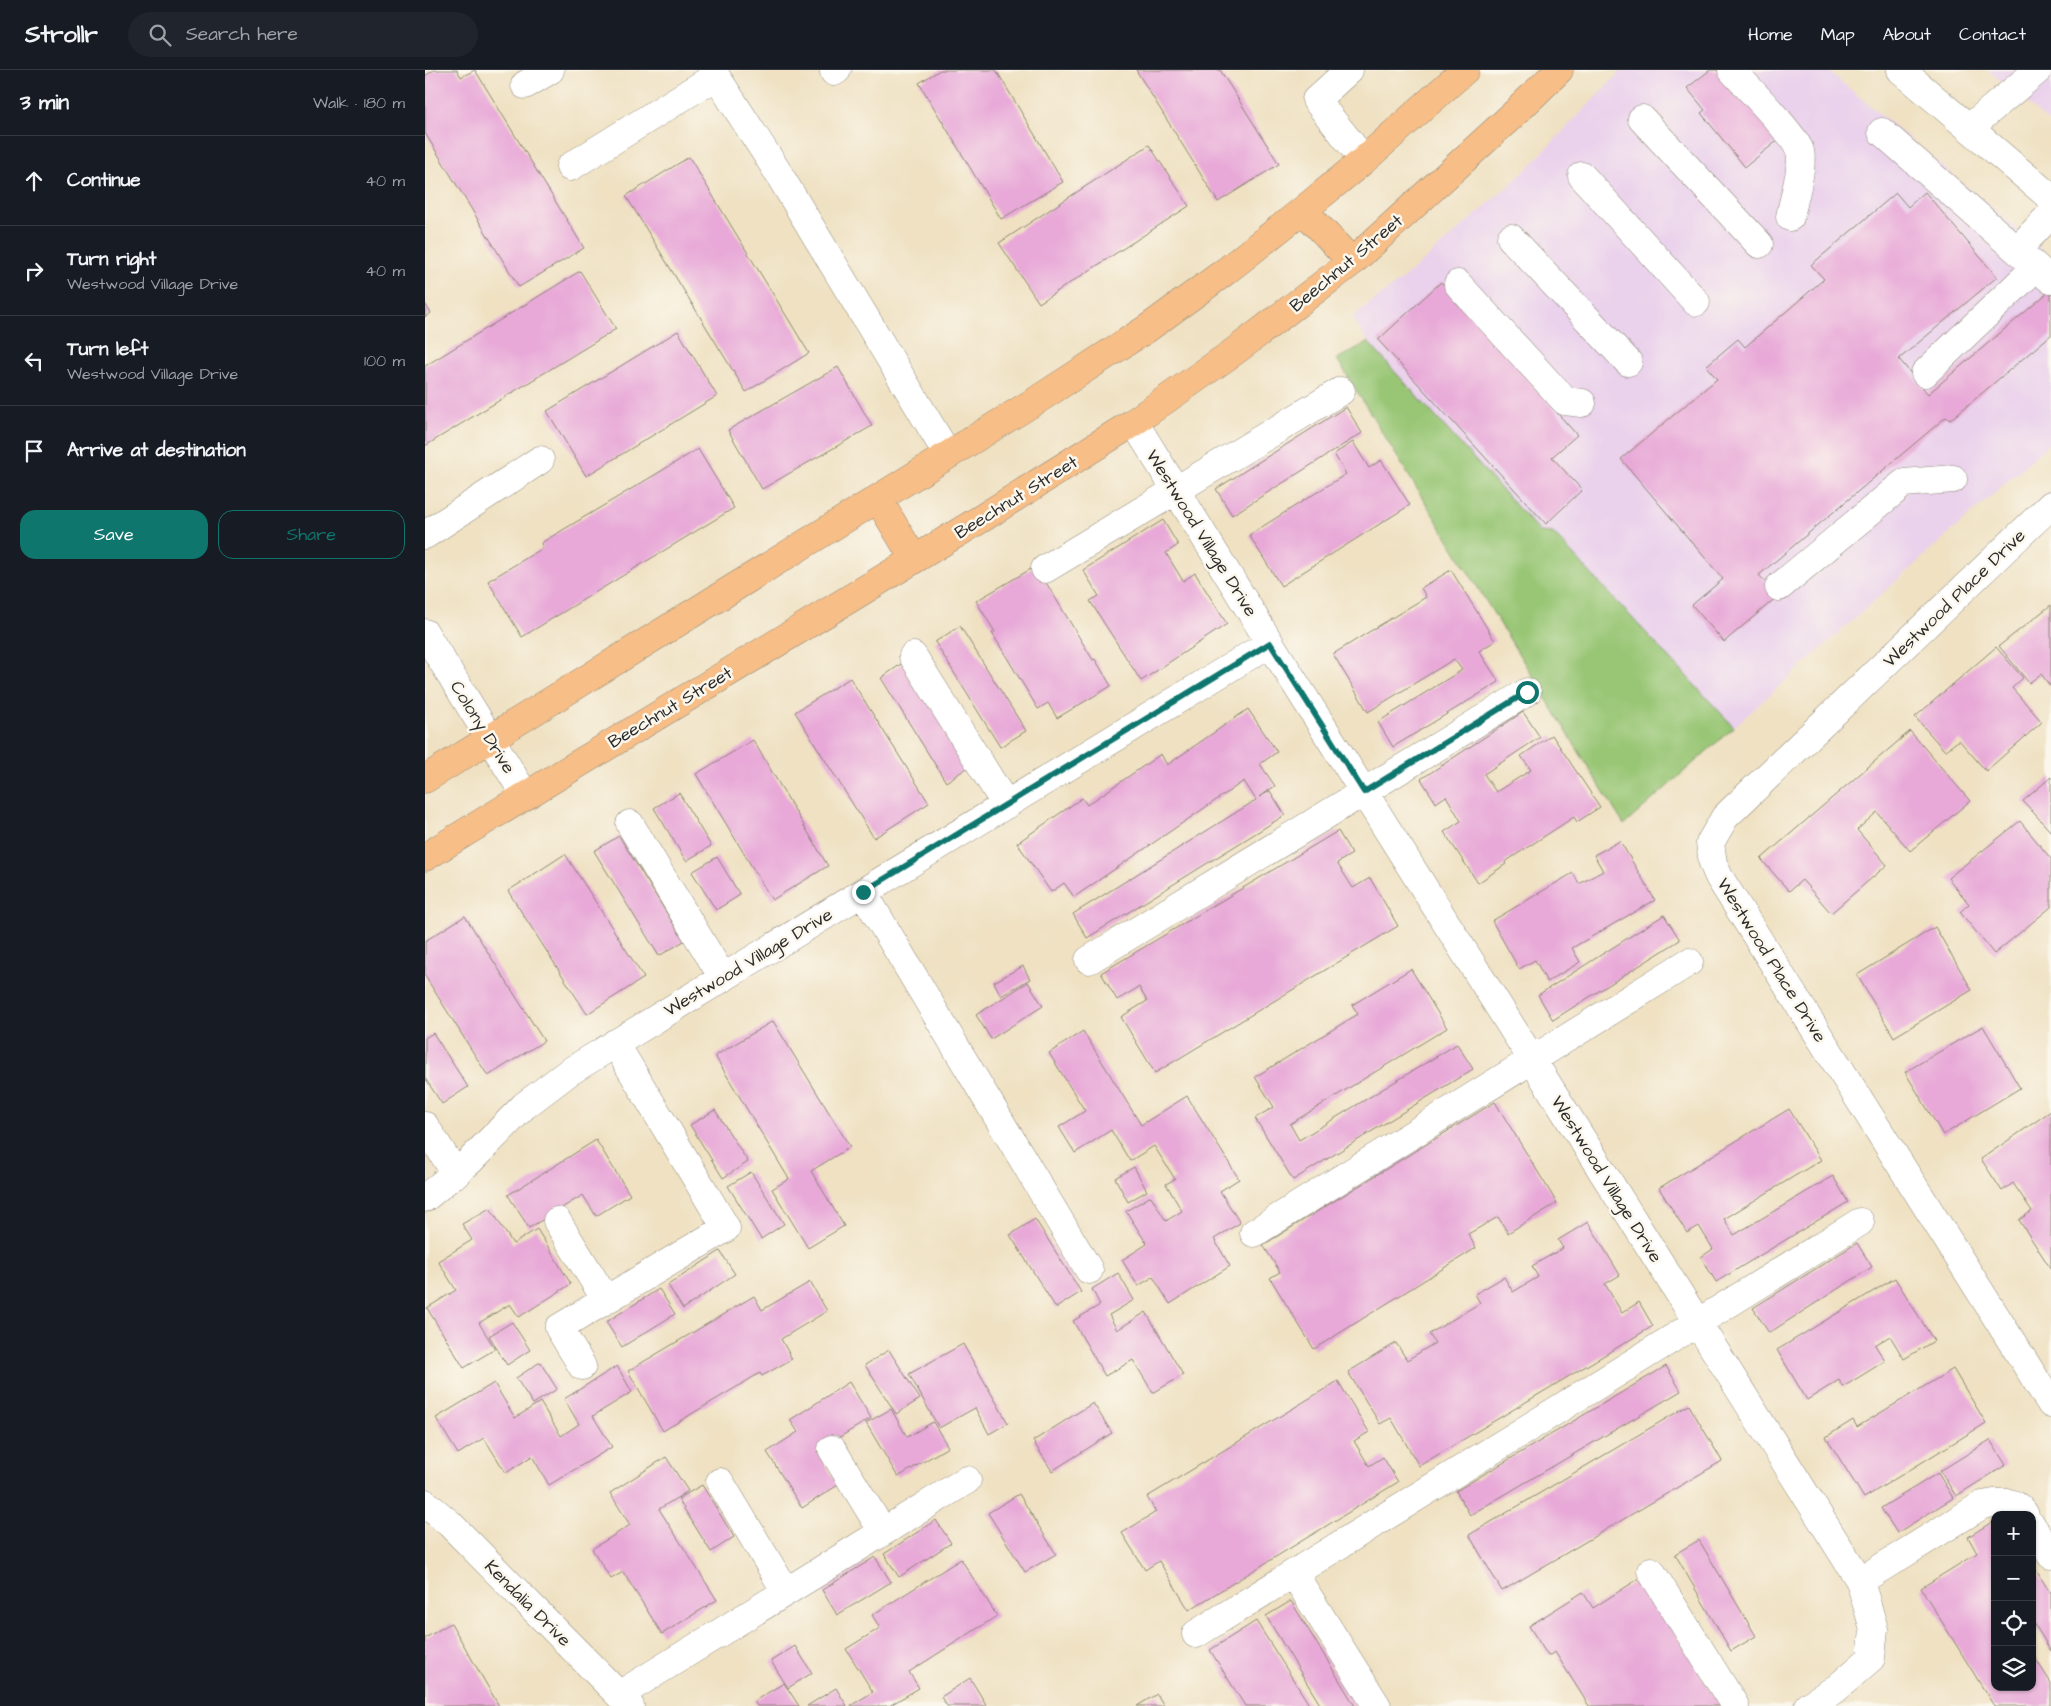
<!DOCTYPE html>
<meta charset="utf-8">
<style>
:root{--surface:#171b24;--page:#20242c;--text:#f1f3f6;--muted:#9ea1a6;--line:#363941;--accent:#0f766e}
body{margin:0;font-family:"Architects Daughter",sans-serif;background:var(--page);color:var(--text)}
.controls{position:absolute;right:15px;bottom:15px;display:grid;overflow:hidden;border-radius:10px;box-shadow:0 1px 4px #0004}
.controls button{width:45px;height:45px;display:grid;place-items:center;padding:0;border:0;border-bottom:1px solid var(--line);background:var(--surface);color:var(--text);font:25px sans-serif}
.stop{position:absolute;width:15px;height:15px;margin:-11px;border:4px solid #0f766e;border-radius:50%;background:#fff}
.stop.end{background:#0f766e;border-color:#fff;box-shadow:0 1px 5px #0008}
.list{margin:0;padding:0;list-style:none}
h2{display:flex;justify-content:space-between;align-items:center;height:65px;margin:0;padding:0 20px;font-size:21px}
h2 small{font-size:16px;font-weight:400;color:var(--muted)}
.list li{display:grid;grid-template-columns:32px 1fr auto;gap:15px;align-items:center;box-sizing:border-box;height:90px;padding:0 20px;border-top:1px solid var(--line)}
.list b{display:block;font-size:19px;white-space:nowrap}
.list p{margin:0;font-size:16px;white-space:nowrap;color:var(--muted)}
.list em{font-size:16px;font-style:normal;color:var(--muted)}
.actions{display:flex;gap:10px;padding:15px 20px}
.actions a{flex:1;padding:11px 0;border:1px solid var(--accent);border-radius:15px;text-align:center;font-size:18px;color:var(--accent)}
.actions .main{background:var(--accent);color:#fff}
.icon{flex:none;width:28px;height:28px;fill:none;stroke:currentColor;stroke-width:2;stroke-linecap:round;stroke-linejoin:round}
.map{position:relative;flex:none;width:1626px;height:1636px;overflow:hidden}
header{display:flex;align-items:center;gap:30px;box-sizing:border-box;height:70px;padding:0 25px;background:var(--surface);border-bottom:1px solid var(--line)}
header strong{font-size:24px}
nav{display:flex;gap:28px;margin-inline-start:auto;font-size:18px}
.search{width:350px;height:45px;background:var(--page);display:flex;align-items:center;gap:12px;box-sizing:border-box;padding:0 18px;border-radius:28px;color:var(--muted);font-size:19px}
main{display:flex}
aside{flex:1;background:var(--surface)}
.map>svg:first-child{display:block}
</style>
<header>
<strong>Strollr</strong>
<div class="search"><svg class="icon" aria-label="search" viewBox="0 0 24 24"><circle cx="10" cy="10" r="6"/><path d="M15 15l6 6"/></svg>Search here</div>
<nav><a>Home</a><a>Map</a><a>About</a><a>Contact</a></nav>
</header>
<main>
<aside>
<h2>3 min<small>Walk · 180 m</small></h2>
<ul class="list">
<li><svg class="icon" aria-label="ahead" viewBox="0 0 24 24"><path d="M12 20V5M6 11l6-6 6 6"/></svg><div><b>Continue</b></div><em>40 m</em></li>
<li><svg class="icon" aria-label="right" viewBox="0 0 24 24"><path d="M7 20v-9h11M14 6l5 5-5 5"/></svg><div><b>Turn right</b><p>Westwood Village Drive</p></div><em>40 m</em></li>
<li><svg class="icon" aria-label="left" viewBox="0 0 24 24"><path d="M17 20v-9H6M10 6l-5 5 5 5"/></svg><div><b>Turn left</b><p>Westwood Village Drive</p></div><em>100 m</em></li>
<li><svg class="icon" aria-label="arrive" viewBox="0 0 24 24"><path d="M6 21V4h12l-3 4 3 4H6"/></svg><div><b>Arrive at destination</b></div></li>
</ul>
<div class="actions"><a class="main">Save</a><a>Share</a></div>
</aside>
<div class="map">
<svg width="1626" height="1636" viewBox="0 0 1626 1636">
<rect width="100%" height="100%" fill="#fbf7ec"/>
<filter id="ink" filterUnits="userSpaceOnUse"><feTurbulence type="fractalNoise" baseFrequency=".02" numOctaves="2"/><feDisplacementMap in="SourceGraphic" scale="10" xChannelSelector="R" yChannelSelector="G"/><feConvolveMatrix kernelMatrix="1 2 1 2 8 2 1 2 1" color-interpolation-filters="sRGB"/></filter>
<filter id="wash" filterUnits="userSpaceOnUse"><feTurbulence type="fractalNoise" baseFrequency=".0096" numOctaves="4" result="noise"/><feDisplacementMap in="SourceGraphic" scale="20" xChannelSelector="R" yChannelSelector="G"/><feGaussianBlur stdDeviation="1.12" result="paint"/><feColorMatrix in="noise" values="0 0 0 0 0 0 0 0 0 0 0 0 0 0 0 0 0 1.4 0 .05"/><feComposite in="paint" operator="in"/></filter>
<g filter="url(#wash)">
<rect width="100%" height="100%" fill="#efe1c2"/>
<path fill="#ead1ec" d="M1197 0H1402L1626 187V372L1309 657 1128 463 1115 462 943 272 927 247 980 207 1096 105Z
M1563 0H1626V54Z"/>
<path fill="#98c674" stroke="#627850" d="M943 272 1115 462 1128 463 1309 657 1199 755 912 289Z"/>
<g id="blocks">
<path fill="#e8a9d8" d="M9 0H32L36 7 50 0 159 178 94 217 0 63V6Z
M515 0H571L638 112 576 149 494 13Z
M711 0H795L854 94 793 132Z
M1285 0H1292L1303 14 1358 66 1320 97 1276 43 1280 40 1262 18Z
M724 75 764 136 614 233 574 173Z
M264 87 384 283 321 322 201 126Z
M1500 122 1572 207 1474 289 1503 324 1626 220V265L1525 350 1521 347 1334 505 1353 526 1299 572 1267 535 1298 509 1196 389 1292 309 1281 296 1313 269 1320 277 1399 209 1386 195 1471 123 1483 137Z
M155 201 191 259 0 376V296Z
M1016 212 1152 365 1127 387 1157 420 1121 454 953 270Z
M0 234 6 243 0 247Z
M253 261 292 326 161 406 122 341Z
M413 297 447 356 337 419 303 360Z
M921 337 937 363 807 445 791 419Z
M928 372 944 398 956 390 985 435 856 516 824 465 921 404 909 384Z
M273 379 309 438 97 567 63 511 118 478 116 473Z
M738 450 753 475 741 483 758 511 770 503 802 554 716 611 665 531 674 526 658 500Z
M611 496 668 590 670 589 686 616 632 648 623 633 613 639 567 563 570 562 551 531Z
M1026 500 1070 571 1054 581 1074 612 968 677 953 652 1037 600 1029 589 943 642 908 584 1001 527 996 518Z
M1626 535V617L1616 604 1604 613 1574 576Z
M535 556 601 661 575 677 510 572Z
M1571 577 1598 608 1587 618 1617 652 1561 701 1534 670 1520 681 1490 647Z
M479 592 545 696 521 712 456 608Z
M425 608 504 733 449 768 370 642Z
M823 639 852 682 835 694 850 716 834 727 845 721 860 745 662 868 648 844 831 730 819 711 649 827 639 813 626 822 592 773 657 728 662 735 736 684 742 695Z
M1098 642 1115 667 1059 704 1071 722 1106 700 1096 686 1127 665 1175 737 1152 752 1149 747 1080 792 1081 794 1053 813 1019 762 1036 751 1021 726 1011 733 996 709Z
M1485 661 1545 731 1485 781 1452 742 1432 760 1462 795 1406 843 1377 810 1364 821 1336 789Z
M328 670 403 796 347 830 271 704Z
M1626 707V762L1598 731Z
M254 723 286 776 261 791 229 738Z
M1595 751 1626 789V837L1569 884 1535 842 1544 834 1523 808Z
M913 761 927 784 912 793 928 818 945 808 973 856 730 1003 696 947 722 931 714 917 692 930 676 903Z
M194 766 259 871 234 886 169 781Z
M1195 771 1230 830 1147 878 1155 892 1122 912 1110 890 1094 899 1067 851 1148 803 1154 814 1178 801 1169 785Z
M140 784 219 908 162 944 83 821Z
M292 787 315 825 291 840 267 802Z
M1239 845 1255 870 1128 950 1113 925Z
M40 846 119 971 63 1006 0 906V871Z
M1510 857 1547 920 1469 967 1432 905Z
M598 896 605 909 576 926 569 912Z
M986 899 1022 958 865 1054 874 1070 1032 974 1048 999 868 1110 830 1048 849 1037 830 1007 933 944 927 935Z
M603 912 618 936 566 969 551 945Z
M348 951 425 1077 386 1101 419 1156 383 1178 347 1119 364 1109 290 986Z
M1558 956 1595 1018 1518 1065 1480 1002Z
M658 961 716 1055 762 1026 814 1109 795 1121 815 1153 789 1169 805 1196 745 1234 728 1207 713 1216 697 1190 722 1174 701 1141 726 1126 741 1151 757 1141 741 1114 750 1109 729 1076 705 1091 686 1060 650 1083 634 1057 660 1041 624 983Z
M8 963 43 1017 17 1034 0 1008V968Z
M1070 1032 1132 1133 1083 1163 1073 1147 1043 1164 1051 1178 889 1279 845 1208 855 1202 838 1175Z
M1364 1039 1396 1090 1299 1149 1309 1165 1408 1106 1423 1132 1291 1212 1276 1187 1288 1179 1274 1156 1262 1163 1234 1118Z
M290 1040 323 1092 298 1108 265 1055Z
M1626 1041V1199L1594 1150 1607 1141 1588 1113 1577 1121 1556 1089Z
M171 1070 205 1125 171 1146 158 1125 104 1158 83 1125Z
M709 1097 722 1121 703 1132 690 1108Z
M326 1102 359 1154 336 1169 303 1116Z
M65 1138 88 1174 112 1159 146 1214 94 1247 85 1234 54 1253 70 1279 39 1298 2 1238 31 1220 13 1191 47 1170 37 1154Z
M610 1149 656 1222 631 1238 585 1165Z
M1163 1152 1195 1205 1180 1214 1197 1243 1214 1232 1228 1256 994 1396 966 1348 955 1354 923 1302 971 1273 982 1290 1010 1273 1004 1264 1055 1233 1050 1224 1079 1207 1088 1222 1113 1207 1107 1196 1138 1178 1133 1170Z
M1432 1173 1447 1197 1344 1263 1328 1238Z
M295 1181 310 1204 258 1239 243 1215Z
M693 1203 709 1230 684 1245 692 1260 721 1242 758 1305 728 1323 708 1290 680 1306 648 1251 675 1235 667 1219Z
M1470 1208 1509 1271 1479 1289 1465 1266 1450 1275 1460 1291 1418 1317 1414 1310 1382 1330 1352 1280Z
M385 1212 402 1241 356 1269 367 1289 337 1306 335 1303 238 1361 203 1301 329 1226 337 1240Z
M234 1219 250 1244 197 1277 181 1252Z
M87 1252 105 1280 82 1295 64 1266Z
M538 1274 583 1353 564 1364 550 1338 514 1358 484 1304Z
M464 1280 495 1329 471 1344 440 1295Z
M115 1292 132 1319 108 1334 91 1308Z
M192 1296 207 1322 168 1346 187 1377 124 1415 107 1386 81 1403 59 1368 33 1384 11 1348 69 1313 90 1348 115 1332 136 1366 154 1354 139 1329Z
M1241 1296 1256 1321 1045 1445 1031 1421Z
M1528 1299 1561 1353 1439 1428 1401 1367 1428 1350 1432 1357Z
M913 1311 944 1362 929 1371 944 1396 958 1387 973 1412 764 1540 734 1491 720 1500 697 1463 731 1442 722 1427Z
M424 1312 446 1348 392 1381 413 1415 377 1438 342 1382 373 1362 365 1350Z
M668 1333 687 1363 627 1401 608 1371Z
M1264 1335 1297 1391 1077 1521 1044 1465Z
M466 1339 482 1367 508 1352 523 1377 473 1407 441 1353Z
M1565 1370 1581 1395 1531 1426 1515 1401Z
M241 1387 263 1421 234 1439 292 1530 237 1564 198 1502 186 1509 167 1479 205 1455 185 1423Z
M1513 1403 1528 1428 1472 1463 1456 1438Z
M277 1415 309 1467 286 1482 253 1429Z
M594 1424 631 1484 600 1502 563 1443Z
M511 1450 526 1473 474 1507 459 1484Z
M1570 1450V1617H1607V1583L1626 1613V1636H1569L1496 1518 1552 1483 1543 1467Z
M1274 1470 1331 1566 1306 1581 1250 1484Z
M450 1487 466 1512 412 1545 397 1520Z
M536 1489 572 1546 484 1602 494 1618 464 1636H425L448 1622 421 1579 455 1558 447 1545Z
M1607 1494 1626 1524V1581L1607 1550Z
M1215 1508 1296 1636H1164L1130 1582 1123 1586 1104 1556 1158 1522 1168 1538Z
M866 1531 930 1636H896L841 1546Z
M831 1551 885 1636H820L785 1580Z
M26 1553 74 1636H0V1568Z
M370 1576 387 1603 363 1618 346 1591Z
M545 1608 562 1636H522L516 1627Z
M359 1613 374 1636H332L329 1631Z
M411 1618 422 1636H382Z
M732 1624 739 1636H712Z"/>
</g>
</g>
<g filter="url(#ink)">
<use href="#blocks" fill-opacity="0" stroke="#8d8676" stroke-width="1"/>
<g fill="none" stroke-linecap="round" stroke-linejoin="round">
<g stroke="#8d8676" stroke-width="29">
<path id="minor" d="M287 0 349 96 523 385
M924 0 891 30 939 90
M1307 0C1321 16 1370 65 1375 81 1379 96 1368 131 1365 147
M1476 0 1626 128
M409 2 412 0
M100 15 125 0
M1217 49 1334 174
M1544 58 1613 0
M1457 62 1626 210
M145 97 291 6
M1157 106 1271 232
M1086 168 1203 292
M1592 180 1626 144
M1033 214 1140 331 1157 333
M1500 303 1611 197
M709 352 845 573 1435 1511 1449 1559 1446 1588 1412 1618 1383 1636
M1626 435 1300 747 1285 773 1288 793 1294 807 1626 1334
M0 465 115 390
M620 499 916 321
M1354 517 1479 413 1528 409
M0 563 100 725
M488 586 581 735
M205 754 298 908
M438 822 664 1200
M664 890 1102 622
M0 1056 31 1104
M0 1128 45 1091 99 1036 144 1002 845 573
M132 1151 181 1230
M829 1163 1264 892
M157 1296 134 1258 301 1158 190 973
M407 1379 458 1462
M295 1412 361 1522
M0 1433 25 1454 205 1636
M1607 1456 1626 1485
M1226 1501 1310 1636
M869 1504 952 1636
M1435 1511 1557 1435C1573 1432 1590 1428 1600 1445
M771 1564 1435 1152
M194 1625 542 1410"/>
</g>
<g stroke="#8d8676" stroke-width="29">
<path id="major" d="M878 140 927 192
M453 429 489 489
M0 709 612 330 723 258 801 201 878 140 939 90 1040 0
M0 787 559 447 709 352 810 281 927 192 1092 41 1134 0"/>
</g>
<use href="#minor" stroke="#fff" stroke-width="28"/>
<use href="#major" stroke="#f7be87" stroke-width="28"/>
</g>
</g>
<g fill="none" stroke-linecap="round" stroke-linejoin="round" filter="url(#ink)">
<path stroke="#0f766e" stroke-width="6" d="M438 822 845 573 939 722 1102 622"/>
</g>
<g text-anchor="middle" stroke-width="5" stroke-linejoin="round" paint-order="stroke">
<g font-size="18" fill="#2b2b2b" stroke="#fbf7ec">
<text transform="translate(921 193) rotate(-40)" y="6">Beechnut Street</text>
<text transform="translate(591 427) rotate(-32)" y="6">Beechnut Street</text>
<text transform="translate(777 463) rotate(58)" y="6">Westwood Village Drive</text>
<text transform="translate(1529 528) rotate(-44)" y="6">Westwood Place Drive</text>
<text transform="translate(245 637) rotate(-31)" y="6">Beechnut Street</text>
<text transform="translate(58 657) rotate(58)" y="6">Colony Drive</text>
<text transform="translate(1347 890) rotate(58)" y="6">Westwood Place Drive</text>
<text transform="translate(323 892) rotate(-31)" y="6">Westwood Village Drive</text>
<text transform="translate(1182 1109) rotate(58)" y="6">Westwood Village Drive</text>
<text transform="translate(103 1533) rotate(45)" y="6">Kendalia Drive</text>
</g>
</g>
</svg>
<div class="controls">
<button>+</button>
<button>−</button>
<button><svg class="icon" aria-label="locate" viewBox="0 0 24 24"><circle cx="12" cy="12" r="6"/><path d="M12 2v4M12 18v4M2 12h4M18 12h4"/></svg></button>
<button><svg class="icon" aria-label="layers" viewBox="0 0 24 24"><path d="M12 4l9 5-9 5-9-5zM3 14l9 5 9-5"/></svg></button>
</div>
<div class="stop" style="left:1102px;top:622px"></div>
<div class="stop end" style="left:438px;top:822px"></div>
</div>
</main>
